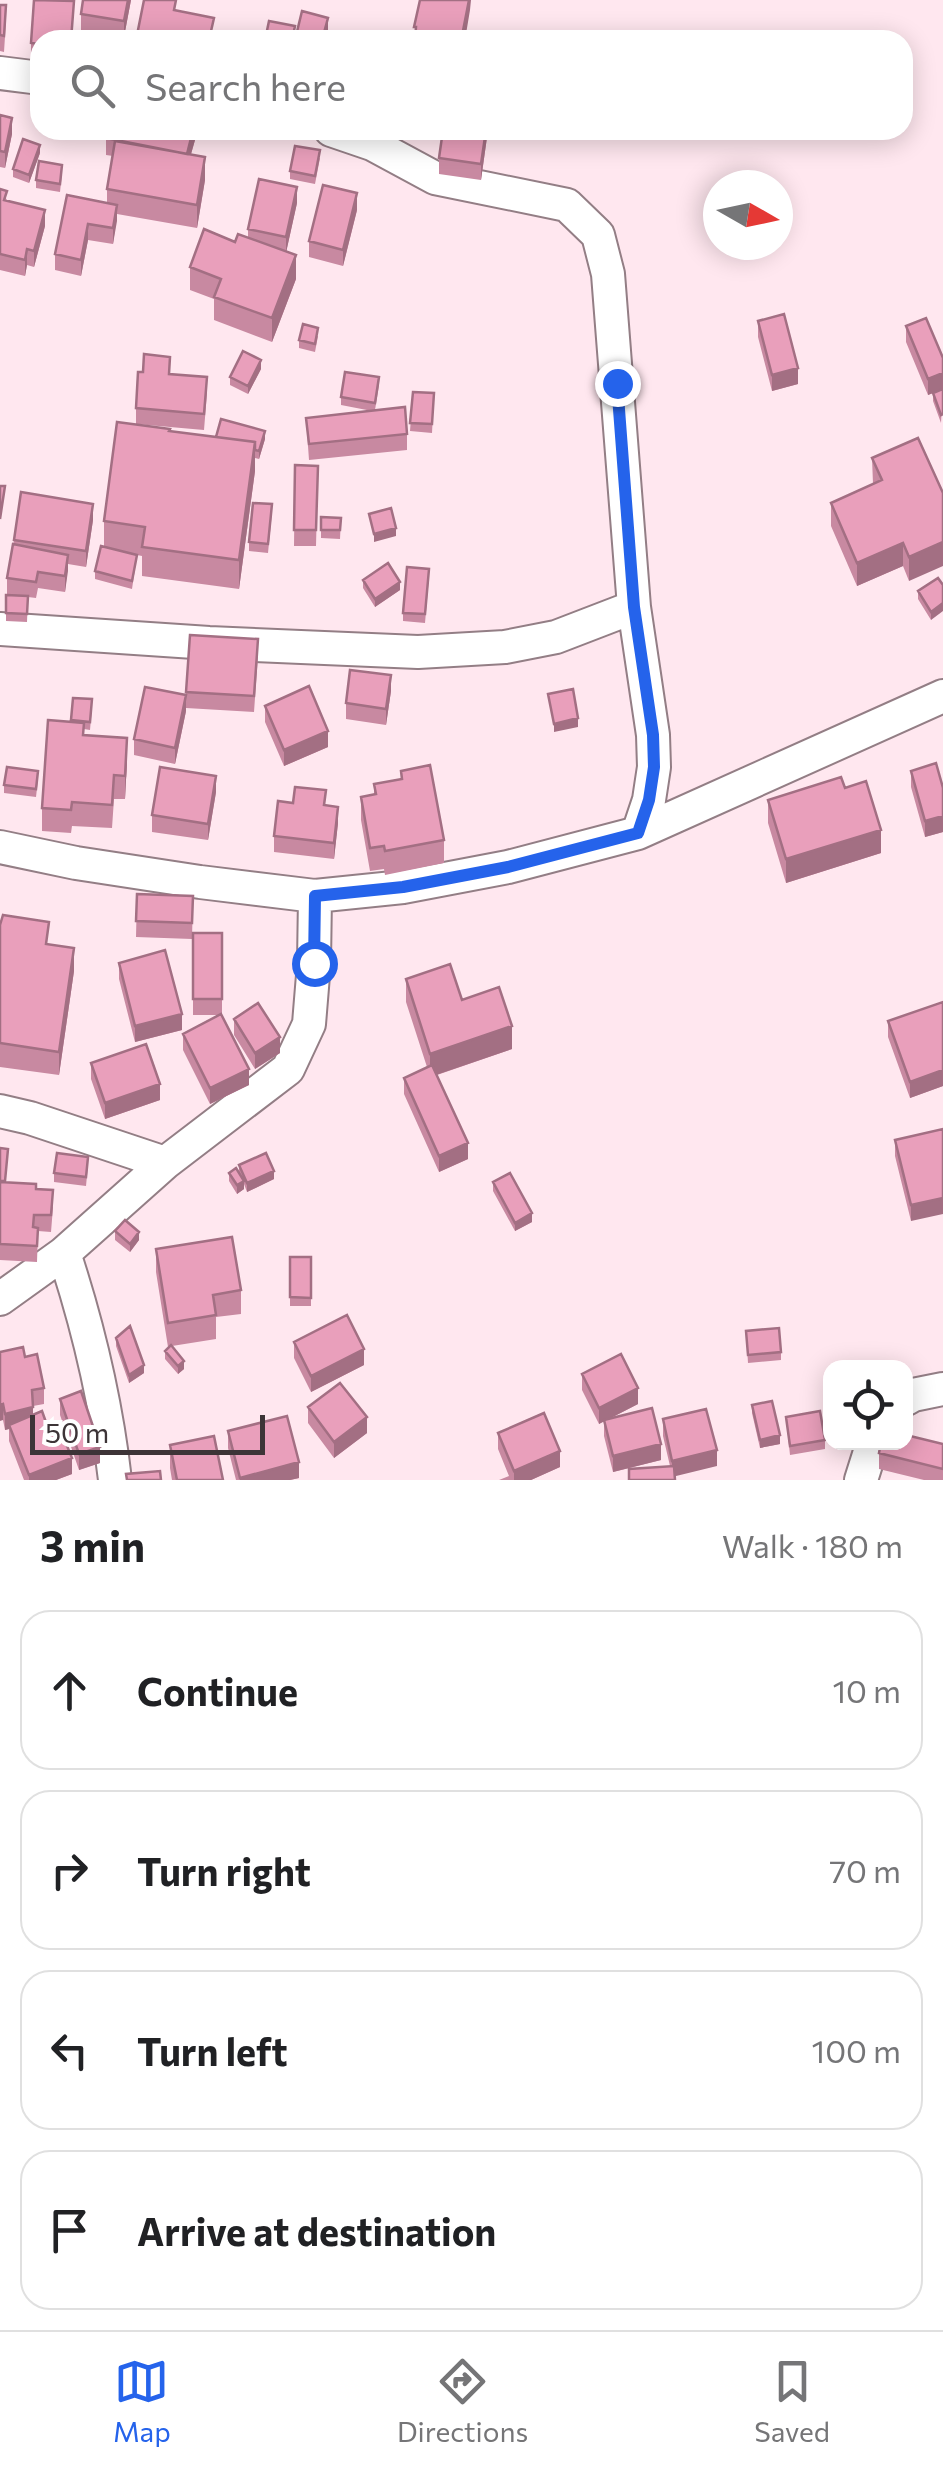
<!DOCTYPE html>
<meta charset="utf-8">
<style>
:root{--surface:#fff;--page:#f2f2f2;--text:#202124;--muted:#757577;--line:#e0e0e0;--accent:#2563eb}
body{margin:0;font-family:Commissioner,sans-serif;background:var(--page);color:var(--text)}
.controls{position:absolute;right:30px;bottom:30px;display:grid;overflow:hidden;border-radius:20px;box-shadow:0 5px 25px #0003}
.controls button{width:90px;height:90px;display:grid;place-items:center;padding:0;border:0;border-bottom:2px solid var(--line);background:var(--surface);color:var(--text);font:50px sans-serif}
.compass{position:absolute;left:703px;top:170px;width:90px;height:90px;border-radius:50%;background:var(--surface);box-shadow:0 5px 25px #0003;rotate:99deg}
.scale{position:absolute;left:30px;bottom:25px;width:235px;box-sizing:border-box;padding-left:10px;border:5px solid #3d3437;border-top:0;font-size:28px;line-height:35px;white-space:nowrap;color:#3d3437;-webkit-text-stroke:8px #fff;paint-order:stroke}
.stop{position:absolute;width:30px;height:30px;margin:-22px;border:8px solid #2563eb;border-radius:50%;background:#fff}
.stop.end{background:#2563eb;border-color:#fff;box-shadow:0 2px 10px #0008}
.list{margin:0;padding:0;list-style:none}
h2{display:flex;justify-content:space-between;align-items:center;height:130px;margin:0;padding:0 40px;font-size:42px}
h2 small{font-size:32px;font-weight:400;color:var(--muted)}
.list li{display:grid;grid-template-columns:65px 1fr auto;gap:30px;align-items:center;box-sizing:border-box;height:160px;margin:0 20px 20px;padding:0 20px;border:2px solid var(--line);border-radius:30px}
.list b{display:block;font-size:38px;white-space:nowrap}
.list em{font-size:32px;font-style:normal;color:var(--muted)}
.icon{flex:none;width:55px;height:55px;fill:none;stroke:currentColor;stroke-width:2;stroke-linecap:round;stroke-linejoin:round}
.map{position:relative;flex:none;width:943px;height:1480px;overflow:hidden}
.search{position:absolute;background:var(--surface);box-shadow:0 5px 25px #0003;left:30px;right:30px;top:30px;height:110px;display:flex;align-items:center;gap:25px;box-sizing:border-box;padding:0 35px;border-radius:30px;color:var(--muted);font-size:38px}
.sheet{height:850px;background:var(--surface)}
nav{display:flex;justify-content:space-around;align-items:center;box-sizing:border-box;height:140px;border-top:2px solid var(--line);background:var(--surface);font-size:28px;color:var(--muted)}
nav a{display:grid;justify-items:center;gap:5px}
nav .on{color:var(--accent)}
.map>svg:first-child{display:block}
</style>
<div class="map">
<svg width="943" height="1480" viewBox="0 0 943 1480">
<rect width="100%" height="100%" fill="#ffe7ef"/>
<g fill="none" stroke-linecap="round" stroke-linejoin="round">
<g stroke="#937e85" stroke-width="36">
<path id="street" d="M0 73 40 78
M331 130 372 144 435 178 567 205 598 235 608 274 634 607 653 735 654 767 649 800 638 833
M0 629 209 643 418 652 505 647 556 637 634 607
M0 847 76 863 200 882 315 896 403 887 508 867 638 833 943 696
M0 1111 30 1118 165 1163
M64 1253C89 1329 106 1401 115 1480
M0 1299 64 1253 165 1163 288 1069 309 1024 314 963 315 896
M906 1399 913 1395 943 1389
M861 1480 873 1442"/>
</g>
<use href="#street" stroke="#fff" stroke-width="32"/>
</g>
<path fill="#c889a1" d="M83 0H131L124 37 81 30V14Z
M0 5 6 21 4 52 0 51Z
M74 17 40 40V60L31 59V43Z
M0 115 12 134 5 168 0 167Z
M195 130V140L191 154 205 180 197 228 117 214 113 244 88 240 81 276 55 270V254L107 203V189L113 156 106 155V138Z
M488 130 481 180 439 174V158Z
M40 153 29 183 13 177V169Z
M320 158 315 184 290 179V171Z
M62 173 60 192 36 188V180Z
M0 189 7 200 45 226 34 267 27 265 25 276 0 270Z
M297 203 286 252 296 279 272 342 214 320V299L190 290V267L235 242 248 237V229Z
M357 210 343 266 309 257V241Z
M758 321 798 384 772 391 758 337Z
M906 326 943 389 928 395 906 342Z
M318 336 315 352 299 348V340Z
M261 369 248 394 230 385V377Z
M170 374 207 393 204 430 136 424V408Z
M379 385 375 410 407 434V450L309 460 306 418 372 411 341 405V397Z
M943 389 941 423 933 401V393Z
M413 392 434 393 432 433 410 431Z
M170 431 216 437 265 439 259 459 255 458V471L239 589 142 576V556L137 555 132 589 95 579V571L104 547V521Z
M918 438 909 581 903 566 857 586 831 526V503L873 484 872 458Z
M295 465 318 466 316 546H294Z
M272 512 268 553 249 551V542Z
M321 517 341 518 340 539 321 538Z
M93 520 86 567 68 564 65 592 38 588 36 598 28 597 27 622 6 621V595L21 596 7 594V578L14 540Z
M429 577 425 623 403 621V613Z
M938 578 931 620 918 599V591Z
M363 580 400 590 375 607 363 588Z
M258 655 254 712 186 708V692Z
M391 691 386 725 346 719V703Z
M73 698 92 707 90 730 84 729V735L127 761 125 799H114L112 828 72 826 71 833 42 831V808L71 722Z
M265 706 328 747 284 766 265 722Z
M186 711 175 764 134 755V739Z
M401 771 444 840V863L385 875 384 869 370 871 361 820V797L374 795V784L401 779Z
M911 771 943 788V832L925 837 911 787Z
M38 779 36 797 4 793V785Z
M845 788 881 853 786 883 768 823V800Z
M216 792 208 840 152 832V815Z
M338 823 334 859 274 852V836Z
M137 894 193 896 192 939 136 937Z
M0 925 49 944 74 971 59 1075 0 1067Z
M193 933H222V1015L249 1085 210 1104 183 1050V1034L219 1015H193Z
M119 963 182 1030 135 1042 119 979Z
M406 979 462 1000 512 1049 437 1075 468 1159 439 1172 404 1094V1078L427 1067 406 1002Z
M943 1002V1086L910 1098 888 1037V1021Z
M234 1019 280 1053 255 1069 234 1035Z
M91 1063 160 1100 105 1119 91 1079Z
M943 1129 911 1221 895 1156V1140Z
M0 1148 6 1183 36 1189 53 1207 51 1232 38 1231 37 1262 0 1260Z
M88 1165 86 1186 54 1182V1173Z
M239 1165 274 1179 247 1192 244 1184V1189L237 1194 229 1181V1173H239Z
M493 1182 532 1222 515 1231 493 1191Z
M115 1231 139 1240 130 1252 115 1240Z
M156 1249 241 1290V1314L216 1317V1339L172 1346 184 1369 178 1374 165 1359V1351L170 1346 168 1347 156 1272Z
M290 1257H311V1306H290Z
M746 1331 781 1352V1360L748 1363Z
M116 1338 144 1373 129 1383 116 1346Z
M294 1342 364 1365 311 1392 294 1358Z
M0 1352 25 1357 44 1388V1404L33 1406V1415L48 1428 72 1474 56 1480H24L9 1441V1429L5 1430 3 1420Z
M582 1374 638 1404 609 1419 661 1460 613 1472 604 1436V1421L599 1424 582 1390Z
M60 1399 100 1463 79 1470 60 1415Z
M752 1405 780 1444 760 1448 752 1413Z
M308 1407 367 1433 334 1458 308 1423Z
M786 1417 825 1440V1449L790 1455Z
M663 1419 717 1466H670L663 1436Z
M228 1431 299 1478 290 1480H236L228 1448Z
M498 1433 560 1467 531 1480H499L509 1476 498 1449Z
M943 1444V1480H924L879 1469V1453Z
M170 1445 223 1480H172L170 1468Z"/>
<path fill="#a36f83" d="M128 0H131L124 37V21Z
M469 0H471L470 10 465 40H462Z
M328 18V34L326 40H322Z
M12 118V134L5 168V152Z
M193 130H195V140L185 175V159Z
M486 130H488L481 180V164Z
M40 145V153L29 183V175Z
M205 157V180L197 228V205Z
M297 187V203L286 253V237Z
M357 193V210L343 266V250Z
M117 205V221L113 244V228Z
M45 210V226L34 267V251Z
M88 224V240L81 276V260Z
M27 249V265L25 276V260Z
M296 255V279L272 342V318Z
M261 360V369L248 394V386Z
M798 368V384L772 391V375Z
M943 373V389L928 395V379Z
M265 431V439L259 459V451Z
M255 442V471L239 589V560Z
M93 504V520L86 567V551Z
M396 528V536L374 542V534Z
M943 542V566L909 581V557Z
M903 543V566L857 586V563Z
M68 555V571L65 592V576Z
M400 582V590L375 607V599Z
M943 603V611L931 620V612Z
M391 675V691L386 725V709Z
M186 695V711L175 764V748Z
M578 718V727L554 732V724Z
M328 731V747L284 766V750Z
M127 738V761L125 799V776Z
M216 776V792L208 840V824Z
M338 807V823L334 859V843Z
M943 816V832L925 837V821Z
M881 830V853L786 883V859Z
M74 948V971L59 1075V1052Z
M182 1014V1030L135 1042V1026Z
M512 1026V1049L430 1077V1054Z
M280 1037V1053L255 1069V1053Z
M249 1069V1085L210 1104V1088Z
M943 1070V1086L910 1098V1082Z
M160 1084V1100L105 1119V1103Z
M468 1143V1159L439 1172V1156Z
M274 1171V1179L247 1192V1183Z
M244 1181V1189L237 1194V1185Z
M943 1198V1214L911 1221V1205Z
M532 1213V1222L515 1231V1223Z
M139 1232V1240L130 1252V1244Z
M364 1349V1365L311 1392V1376Z
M184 1361V1369L178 1374V1366Z
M144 1365V1373L129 1383V1375Z
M638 1388V1404L599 1424V1408Z
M3 1404V1420L0 1421V1405Z
M33 1407V1424L9 1425V1429L5 1430V1414Z
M367 1417V1433L334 1458V1442Z
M780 1435V1444L760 1448V1440Z
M661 1444V1460L613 1472V1456Z
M100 1447V1463L79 1470V1454Z
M717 1450V1466L672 1477V1461Z
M560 1451V1467L531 1480H514V1471Z
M72 1458V1474L56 1480H29V1475Z
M299 1462V1478L290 1480H240V1478Z"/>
<path fill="#e99fbb" stroke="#a36f83" stroke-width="2.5" d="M34 0 74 1 71 40H40V44L31 43Z
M83 0H128L124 21 81 14Z
M144 0H176L174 10 214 18 209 40H136Z
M420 0H469L462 36 460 35V40H415L416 27H414Z
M0 5H6L4 36 0 35Z
M302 11 328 18 322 40H295Z
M269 21 295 26 292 40H265Z
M0 115 12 118 5 152 0 151Z
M109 130H193L187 154 106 138Z
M443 130H486L481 164 439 158Z
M23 139 40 145 29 175 13 169Z
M115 141 205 157 197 205 107 189Z
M295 146 320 150 315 176 290 171Z
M39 161 62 165 60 184 36 180Z
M259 179 297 187 286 237 248 229Z
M323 185 357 193 343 250 309 241Z
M0 189 7 191 4 200 45 210 34 251 27 249 25 260 0 254Z
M67 195 117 205 113 228 88 224 81 260 55 254Z
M204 229 235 242 238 234 296 255 272 318 214 297 221 279 190 267Z
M784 314 798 368 772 375 758 321Z
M926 318 943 358V373L928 379 906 326Z
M303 324 318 328 315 344 299 340Z
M243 351 261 360 248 386 230 377Z
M144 354 170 357 169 374 207 377 204 414 136 408 138 372H143Z
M345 372 379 377 375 403 341 397Z
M943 389V414L941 415 933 393Z
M413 392 434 393 432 424 410 423Z
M405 407 407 434 309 444 306 418Z
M221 419 265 431 259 451 255 450V442L216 437Z
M117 422 170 429 169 431 255 442 239 560 142 547 145 527 104 521Z
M918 438 943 493V542L909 557 903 543 857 563 831 503 882 480 872 458Z
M295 465 318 466 316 530H294Z
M0 486H5L0 519Z
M21 492 93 504 86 551 14 540Z
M253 503 272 504 268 544 249 542Z
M391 508 396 528 374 534 369 514Z
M321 517 341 518 340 530H321Z
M13 544 68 555 65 576 38 572 36 582 7 578Z
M101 546 137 555 132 581 95 571Z
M388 563 400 582 375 599 363 580Z
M407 567 429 569 425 614 403 613Z
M938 578 943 585V603L931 612 918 591Z
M6 595 28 596 27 614 6 613Z
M190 635 258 639 254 696 186 692Z
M350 670 391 675 386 709 346 703Z
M309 686 328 731 284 750 265 706Z
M145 687 186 695 175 748 134 739Z
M573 689 578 718 554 724 548 694Z
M73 698 92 699 90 722 71 720Z
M48 720 84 723 83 735 127 738 125 776 114 775 112 805 72 802 71 810 42 808Z
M936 763 943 788V816L925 821 911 771Z
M430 765 444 840 385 851 384 846 370 848 361 797 376 794 374 784 402 779 401 771Z
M7 767 38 771 36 789 4 785Z
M160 767 216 776 208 824 152 815Z
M841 777 845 788 866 781 881 830 786 859 768 800Z
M295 787 326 790 324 805 338 807 334 843 274 836 278 801 293 803Z
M137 894 193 896 192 923 136 921Z
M3 915 49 922 46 944 74 948 59 1052 0 1043V925Z
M193 933H222V999H193Z
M165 950 182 1014 135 1026 119 963Z
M450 964 462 1000 499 987 512 1026 430 1054 406 979Z
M943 1002V1070L910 1082 888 1021Z
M258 1003 280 1037 255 1053 234 1019Z
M221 1014 249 1069 210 1088 183 1034Z
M146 1044 160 1084 105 1103 91 1063Z
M432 1065 468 1143 439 1156 404 1078Z
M943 1129V1198L911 1205 895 1140Z
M0 1148 8 1149 5 1181H0Z
M57 1153 88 1157 86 1177 54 1173Z
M266 1153 274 1171 247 1183 239 1165Z
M236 1168 244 1181 237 1185 229 1173Z
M510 1173 532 1213 515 1223 493 1182Z
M0 1182 36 1184V1189L53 1190 51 1215H34L33 1227 38 1228 37 1246 0 1244Z
M125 1220 139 1232 130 1244 115 1231Z
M232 1237 241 1290 213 1295 216 1315 168 1323 156 1249Z
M290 1257H311V1298L290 1297Z
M347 1315 364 1349 311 1376 294 1342Z
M130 1326 144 1365 129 1375 116 1338Z
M779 1328 781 1352 748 1355 746 1331Z
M171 1345 184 1361 178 1366 165 1351Z
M23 1347 25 1357 37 1354 44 1388 32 1390 33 1407 5 1414 3 1404 0 1405V1352Z
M621 1354 638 1388 599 1408 582 1374Z
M340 1383 367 1417 334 1442 308 1407Z
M81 1391 100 1447 79 1454 60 1399Z
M772 1401 780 1435 760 1440 752 1405Z
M652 1408 661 1444 613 1456 604 1420Z
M706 1409 717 1450 672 1461 663 1419Z
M42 1411 48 1428 58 1424 72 1458 29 1475 9 1425Z
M820 1411 825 1440 790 1446 786 1417Z
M544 1413 560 1451 514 1471 498 1433Z
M287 1416 299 1462 240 1478 228 1431Z
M906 1435 943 1444V1469L879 1453 881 1442H906Z
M214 1436 223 1480H177L170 1445Z
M674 1466 675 1480H629V1469Z
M160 1471 161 1480H127L126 1474Z"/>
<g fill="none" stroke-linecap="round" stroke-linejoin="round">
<path stroke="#2563eb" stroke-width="12" d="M314 963 315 896 403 887 508 867 638 833 649 800 654 767 653 735 634 607 617 383"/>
</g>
</svg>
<div class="controls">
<button><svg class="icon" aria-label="locate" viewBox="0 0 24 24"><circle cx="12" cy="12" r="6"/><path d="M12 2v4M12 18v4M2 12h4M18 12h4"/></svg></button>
</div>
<svg class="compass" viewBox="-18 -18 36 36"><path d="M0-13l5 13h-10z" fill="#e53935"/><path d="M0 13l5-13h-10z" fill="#757577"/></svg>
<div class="scale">50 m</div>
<div class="stop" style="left:314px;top:963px"></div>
<div class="stop end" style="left:617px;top:383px"></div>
<div class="search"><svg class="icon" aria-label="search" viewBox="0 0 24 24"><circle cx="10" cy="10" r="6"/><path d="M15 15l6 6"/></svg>Search here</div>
</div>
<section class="sheet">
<h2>3 min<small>Walk · 180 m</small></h2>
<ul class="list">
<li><svg class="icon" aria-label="ahead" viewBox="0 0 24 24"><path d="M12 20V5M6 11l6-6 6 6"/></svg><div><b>Continue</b></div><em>10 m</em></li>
<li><svg class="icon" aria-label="right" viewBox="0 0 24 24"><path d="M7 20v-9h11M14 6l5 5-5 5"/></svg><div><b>Turn right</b></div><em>70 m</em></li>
<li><svg class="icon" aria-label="left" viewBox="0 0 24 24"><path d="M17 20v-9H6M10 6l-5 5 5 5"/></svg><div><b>Turn left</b></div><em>100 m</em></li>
<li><svg class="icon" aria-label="arrive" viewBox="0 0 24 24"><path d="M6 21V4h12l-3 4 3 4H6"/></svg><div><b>Arrive at destination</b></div></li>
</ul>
</section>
<nav>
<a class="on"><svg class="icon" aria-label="map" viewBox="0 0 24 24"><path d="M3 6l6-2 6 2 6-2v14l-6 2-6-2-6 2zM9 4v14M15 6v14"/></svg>Map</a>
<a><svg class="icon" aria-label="directions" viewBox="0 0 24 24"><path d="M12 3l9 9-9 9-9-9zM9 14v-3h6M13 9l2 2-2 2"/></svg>Directions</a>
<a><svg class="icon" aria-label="saved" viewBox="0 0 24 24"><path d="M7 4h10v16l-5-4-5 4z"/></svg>Saved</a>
</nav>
